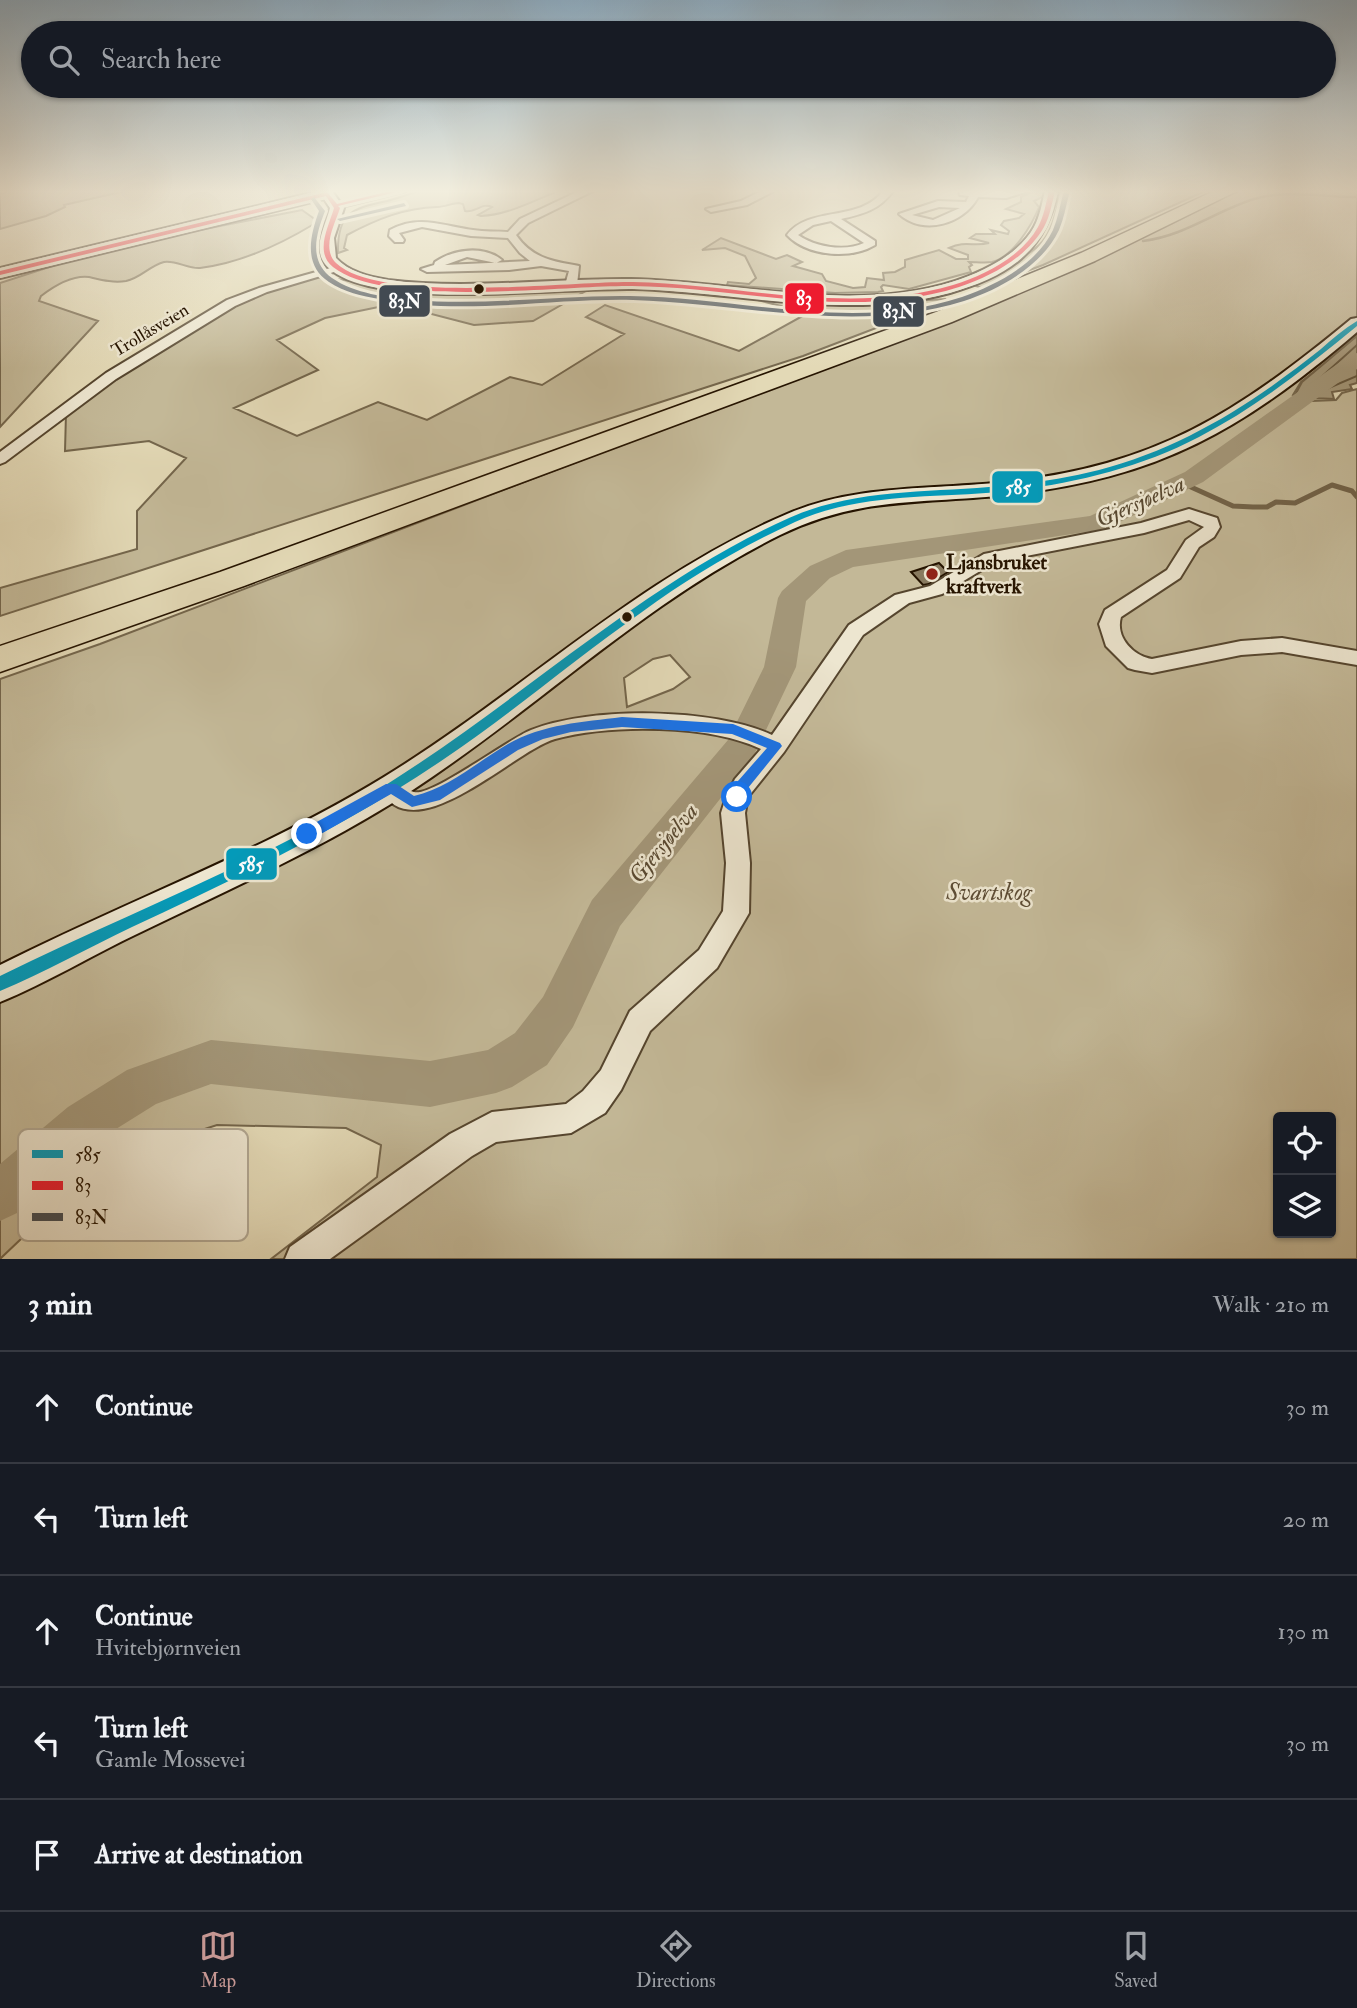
<!DOCTYPE html>
<meta charset="utf-8">
<style>
:root{--surface:#171b24;--page:#242831;--text:#f1f3f6;--muted:#9ea1a6;--line:#363941;--accent:#c59692}
body{margin:0;font-family:"IM FELL Double Pica",serif;background:var(--page);color:var(--text)}
.controls{position:absolute;right:21px;bottom:21px;display:grid;overflow:hidden;border-radius:7px;box-shadow:0 2px 5px #0004}
.controls button{width:63px;height:63px;display:grid;place-items:center;padding:0;border:0;border-bottom:2px solid var(--line);background:var(--surface);color:var(--text);font:35px sans-serif}
.stop{position:absolute;width:21px;height:21px;margin:-16px;border:5px solid #1a73e8;border-radius:50%;background:#fff}
.stop.end{background:#1a73e8;border-color:#fff;box-shadow:0 2px 7px #0008}
.list{margin:0;padding:0;list-style:none}
h2{display:flex;justify-content:space-between;align-items:center;height:91px;margin:0;padding:0 28px;font-size:30px}
h2 small{font-size:23px;font-weight:400;color:var(--muted)}
.list li{display:grid;grid-template-columns:46px 1fr auto;gap:21px;align-items:center;box-sizing:border-box;height:112px;padding:0 28px;border-top:2px solid var(--line)}
.list b{display:block;font-size:26px;white-space:nowrap}
.list p{margin:0;font-size:23px;white-space:nowrap;color:var(--muted)}
.list em{font-size:23px;font-style:normal;color:var(--muted)}
.icon{flex:none;width:38px;height:38px;fill:none;stroke:currentColor;stroke-width:2;stroke-linecap:round;stroke-linejoin:round}
.map{position:relative;flex:none;width:1357px;height:1259px;overflow:hidden}
.search{position:absolute;background:var(--surface);box-shadow:0 2px 5px #0004;left:21px;right:21px;top:21px;height:77px;display:flex;align-items:center;gap:18px;box-sizing:border-box;padding:0 24px;border-radius:38px;color:var(--muted);font-size:26px}
.sheet{height:651px;background:var(--surface)}
nav{display:flex;justify-content:space-around;align-items:center;box-sizing:border-box;height:98px;border-top:2px solid var(--line);background:var(--surface);font-size:19px;color:var(--muted)}
nav a{display:grid;justify-items:center;gap:4px}
nav .on{color:var(--accent)}
.map>svg:first-child{display:block}
</style>
<div class="map">
<svg width="1357" height="1259" viewBox="0 0 1357 1259">
<rect width="100%" height="100%" fill="#e3d9b6"/>
<filter id="stains"><feTurbulence type="fractalNoise" baseFrequency=".00286" numOctaves="4"/><feColorMatrix values="0 0 0 0 .2 0 0 0 0 .09 0 0 0 0 .02 0 0 0 .5 -.17"/></filter>
<radialGradient id="worn" r=".72"><stop offset=".6" stop-color="#630" stop-opacity="0"/><stop offset="1" stop-color="#630" stop-opacity=".3"/></radialGradient>
<path fill="#c3b897" stroke="#74664c" stroke-width="2" fill-rule="evenodd" d="M9 191H125L64 205 65 207 46 216 0 229V194Z
M420 191H549L553 193C530 203 505 215 481 216L478 215 492 207C482 202 476 213 465 211L463 204 459 203C452 203 445 207 437 207 404 208 377 219 347 235L344 248 347 250 338 253C337 213 352 208 387 201 398 198 409 194 420 191Z
M1034 191H1045L1044 196 1034 201 1039 207C1032 225 1013 257 992 262 985 263 976 262 969 262L972 265 969 267 971 272 909 289 883 285 881 287 883 291 878 292 835 293 727 285 728 282 749 284 756 278 745 256 725 248 702 250 721 238 776 259 787 255 802 262 793 266 822 274 826 281 853 288 865 287 867 278 884 280 883 273 895 272 905 267V260L939 250 956 259H968V255L949 248C966 240 973 247 989 243L970 238 976 234H995L991 230 1008 234 1009 231 1001 225 1004 221 1019 218 1024 214 1006 209 1021 202V197Z
M1061 191H1205L1043 265 982 288 976 286C981 277 1029 258 1042 242 1054 227 1056 209 1061 191Z
M1239 191H1357V339L1301 382 1293 395 1312 401 1336 400 1342 393 1357 389V1259H271L377 1177 381 1145 346 1128 217 1125 102 1162 0 1259V679L100 644 831 365 1210 202ZM670 655 690 677 673 689 627 707 624 678 653 659ZM1278 1117H1331V1233H1278Z
M302 210 316 220 314 224C281 244 240 263 200 268 188 269 176 260 164 262 149 266 141 278 126 281 113 283 102 280 89 277 72 275 54 286 41 296L39 301 98 321 0 427V283L74 259 169 236Z
M317 276 418 291 556 287 584 292 533 321 474 325 393 304 325 318 277 340 318 370 234 408 297 436 378 402 427 420 510 377 542 385 624 334 586 317 605 305 739 351 808 313 746 297 864 304 945 299 944 302 803 356 0 616V588L137 549V511L186 458 149 441 65 451 66 413 119 370 253 294Z"/>
<path fill="#a39678" stroke="#716248" stroke-width="2" d="M1357 336V383L1350 385 1352 389 1332 392 1334 399C1321 397 1307 401 1295 395L1302 382Z"/>
<g fill="none" stroke-linecap="round" stroke-linejoin="round">
<path stroke="#64553c" stroke-width="2" d="M1357 345 1308 389 1324 390 1357 376"/>
<path stroke="#716248" stroke-width="2.5" d="M1143 241C1185 236 1215 211 1254 199 1287 189 1323 197 1357 197"/>
<path stroke="#716248" stroke-width="5" d="M1182 483 1233 506 1253 507H1267L1276 502 1295 503 1332 485 1352 491 1357 497"/>
<path fill="#a39678" fill-rule="evenodd" d="M1357 353V369L1203 482 1105 529 853 567 830 578 806 601 796 667 753 757 620 926 573 1027 547 1065 512 1087 496 1093 430 1107 211 1084 156 1104 100 1139 17 1213 0 1221V1164L68 1107 127 1070 211 1040 430 1061 488 1050 515 1033 543 997 592 900 728 740 764 667 778 598 782 591 810 566 846 550 1090 516 1185 472 1350 355Z"/>
</g>
<path fill="#887a5f" stroke="#261400" stroke-width="2" d="M939 563 948 572 929 584 923 585 911 572Z"/>
<g fill="none" stroke-linecap="round" stroke-linejoin="round">
<g stroke="#55452e" stroke-width="4">
<path id="street" d="M386 191H406L337 208 332 205Z
M579 191H593L528 223 516 235C533 259 552 261 579 266L577 285 571 288 565 285 569 271 541 266 509 270 427 272 421 269 434 265 435 262C454 249 483 245 502 260L496 263 467 257 445 265 530 261 520 253 508 238 471 236 422 227 399 233 404 240 403 242H395L389 236 390 230C419 214 443 226 473 230 485 232 496 231 508 232L520 219Z
M761 191H774L747 205 711 212 706 209 741 201Z
M883 191H893C879 210 863 214 841 219L875 241V245C850 260 807 256 787 235 810 205 859 223 883 191ZM831 221 864 243C845 252 815 247 798 235L813 225Z
M959 191H1029L1006 198 978 197C964 224 923 236 899 214L938 201 966 202 969 196 960 195ZM939 207 960 208 933 220 912 215Z
M334 267 344 269 267 292 235 306 116 379 5 462 0 464V452L106 373 227 300 259 288Z
M1189 509 1217 518 1220 527 1214 537 1199 547 1180 578 1121 617C1115 638 1134 656 1152 659L1241 641 1282 638 1357 651V665L1282 652 1241 655 1152 673 1135 670 1128 668 1106 646 1099 624 1105 610 1167 570 1186 540 1204 527 1189 520 1144 533 995 562 942 594 909 603 863 635 784 752 748 797 745 813 750 863 749 913 717 968 650 1031 621 1090 605 1113 571 1133 496 1142 472 1156 330 1259H285L290 1247 450 1134 492 1112 566 1104 583 1091 601 1070 630 1011 699 950 723 911 726 863 721 813 726 797 735 779 761 749C709 724 611 724 555 739 513 751 413 854 380 788L383 782 391 779C399 782 406 790 414 792 432 797 508 739 531 730 591 706 714 708 772 735L849 625 895 595 930 586 984 554 1141 523Z"/>
</g>
<g stroke="#261400" stroke-width="4">
<path id="secondary" d="M319 191H332L344 208 334 238 336 258C349 272 369 277 388 280 469 290 550 278 631 279 734 281 841 312 942 285 974 276 1017 258 1034 227 1040 216 1042 203 1045 191H1058C1044 253 1009 276 950 293 846 321 738 292 634 289 566 287 381 311 331 270 309 252 324 231 330 208L324 199 0 278V268Z
M1357 318V332C1242 430 1160 478 1007 495 924 504 859 496 780 535 649 600 551 696 432 777 341 840 238 885 139 933 92 955 47 983 0 1002V965C127 901 263 851 384 777 521 693 637 578 787 514 857 484 931 490 1005 482 1156 466 1237 413 1351 319Z"/>
</g>
<g stroke="#261400" stroke-width="3">
<path id="highway" d="M1214 191H1237L1095 261 952 322 244 586 0 672V646L220 572 936 312 1081 253Z"/>
</g>
<use href="#street" fill="#ede6d0" fill-rule="evenodd"/>
<use href="#secondary" fill="#ede6d0" fill-rule="evenodd"/>
<use href="#highway" fill="#e3d9b6" fill-rule="evenodd"/>
<g stroke="#ede6d0" stroke-width="6">
<path id="bus-1" d="M1357 321V326C1307 367 1257 407 1199 437 1138 469 1068 485 1000 492 932 498 859 493 795 522 741 547 690 577 642 612 575 659 512 713 444 759 346 826 239 877 132 927 88 948 45 972 0 991V976C130 912 270 859 392 781 526 696 643 584 789 518 856 488 930 493 1001 486 1034 483 1067 478 1099 470 1161 454 1220 423 1272 386 1288 374 1305 362 1321 349 1332 339 1344 329 1357 321Z"/>
</g>
<g stroke="#ede6d0" stroke-width="6">
<path id="bus-2" d="M390 191H401L338 206 340 208C335 224 321 248 336 263 381 305 568 281 633 282 739 284 848 316 953 285 985 275 1021 257 1038 227 1044 216 1046 203 1049 191H1055C1052 203 1050 216 1044 227 1026 258 992 276 959 287 852 321 741 287 632 286 562 285 387 309 333 267 314 252 329 226 334 208L326 196 0 275V271L327 192 337 204Z"/>
</g>
<g stroke="#ede6d0" stroke-width="6">
<path id="bus-3" d="M1066 192 1069 194C1066 206 1064 218 1059 230 1042 266 1000 289 964 301 856 335 742 303 633 300 549 298 462 316 379 299 362 296 344 292 329 282 303 265 310 236 319 211L311 199 314 197 325 211C316 234 308 261 332 278 355 294 386 297 413 300 486 306 558 295 630 296 739 297 854 333 962 297 996 285 1037 264 1053 230 1058 218 1060 206 1063 194Z
M404 203 406 206 340 221 337 219Z"/>
</g>
<use href="#bus-1" fill="#049ab9" fill-rule="evenodd"/>
<use href="#bus-2" fill="#ed1b2f" fill-rule="evenodd"/>
<use href="#bus-3" fill="#424a52" fill-rule="evenodd"/>
</g>
<linearGradient id="sky" x2="0" y2="1"><stop stop-color="#8ca8bb"/><stop offset="0.52" stop-color="#f2eede"/><stop offset="1" stop-color="#f2eede" stop-opacity="0"/></linearGradient>
<rect width="1357" height="368" fill="url(#sky)"/>
<path fill="#1a73e8" d="M622 717 733 724 780 743 782 746 748 788 742 801 737 802 730 797 738 781 767 748 732 734 622 727 571 732 543 739 518 750 440 800 412 807 391 794 312 839H302L300 834 302 830 386 784H396L414 796C449 788 477 762 508 744 543 724 583 722 622 717Z"/>
<g fill="#261400" stroke="#ede6d0" stroke-width="2.5">
<circle cx="479" cy="289" r="6"/>
<circle cx="627" cy="617" r="6"/>
</g>
<circle fill="#8f2418" stroke="#ede6d0" stroke-width="2.5" cx="932" cy="574" r="7"/>
<g text-anchor="middle" stroke-width="5" stroke-linejoin="round" paint-order="stroke">
<g font-size="18" fill="#261400" stroke="#ede6d0">
<text transform="translate(150 330) rotate(-31)" y="6">Trollåsveien</text>
</g>
<g font-size="21" font-weight="bold" fill="#261400" stroke="#ede6d0" text-anchor="start">
<text x="946" y="569">Ljansbruket<tspan x="946" dy="24">kraftverk</tspan></text>
</g>
<g font-size="23" font-style="italic" fill="#584830" stroke="#ede6d0">
<text transform="translate(1140 501) rotate(-24)" y="8">Gjersjøelva</text>
<text transform="translate(663 843) rotate(-51)" y="8">Gjersjøelva</text>
</g>
<g font-size="24" font-style="italic" fill="#5d4d35" stroke="#ede6d0">
<text x="989" y="900">Svartskog</text>
</g>
</g>
<rect x="18" y="1129" width="230" height="112" rx="10" fill="#ede6d0" stroke="#b1a792" stroke-width="2"/>
<rect x="32" y="1150" width="31" height="8" fill="#049ab9"/>
<rect x="32" y="1181" width="31" height="9" fill="#ed1b2f"/>
<rect x="32" y="1213" width="31" height="8" fill="#424a52"/>
<g font-size="19" fill="#261400">
<text x="75" y="1161">585</text>
<text x="75" y="1192">83</text>
<text x="75" y="1224">83N</text>
</g>
<g stroke="#ede6d0" stroke-width="2.5">
<rect x="784" y="282" width="41" height="33" rx="7" fill="#ed1b2f"/>
<rect x="378" y="284" width="53" height="34" rx="7" fill="#424a52"/>
<rect x="872" y="295" width="53" height="33" rx="7" fill="#424a52"/>
<rect x="991" y="470" width="53" height="34" rx="7" fill="#049ab9"/>
<rect x="225" y="847" width="53" height="34" rx="7" fill="#049ab9"/>
</g>
<g font-size="19" text-anchor="middle" font-weight="bold" fill="#fff">
<text x="804" y="305">83</text>
<text x="405" y="308">83N</text>
<text x="899" y="318">83N</text>
<text x="1018" y="494">585</text>
<text x="251" y="871">585</text>
</g>
<rect width="100%" height="100%" filter="url(#stains)"/>
<rect width="100%" height="100%" fill="url(#worn)"/>
</svg>
<div class="controls">
<button><svg class="icon" aria-label="locate" viewBox="0 0 24 24"><circle cx="12" cy="12" r="6"/><path d="M12 2v4M12 18v4M2 12h4M18 12h4"/></svg></button>
<button><svg class="icon" aria-label="layers" viewBox="0 0 24 24"><path d="M12 4l9 5-9 5-9-5zM3 14l9 5 9-5"/></svg></button>
</div>
<div class="stop" style="left:737px;top:797px"></div>
<div class="stop end" style="left:307px;top:834px"></div>
<div class="search"><svg class="icon" aria-label="search" viewBox="0 0 24 24"><circle cx="10" cy="10" r="6"/><path d="M15 15l6 6"/></svg>Search here</div>
</div>
<section class="sheet">
<h2>3 min<small>Walk · 210 m</small></h2>
<ul class="list">
<li><svg class="icon" aria-label="ahead" viewBox="0 0 24 24"><path d="M12 20V5M6 11l6-6 6 6"/></svg><div><b>Continue</b></div><em>30 m</em></li>
<li><svg class="icon" aria-label="left" viewBox="0 0 24 24"><path d="M17 20v-9H6M10 6l-5 5 5 5"/></svg><div><b>Turn left</b></div><em>20 m</em></li>
<li><svg class="icon" aria-label="ahead" viewBox="0 0 24 24"><path d="M12 20V5M6 11l6-6 6 6"/></svg><div><b>Continue</b><p>Hvitebjørnveien</p></div><em>130 m</em></li>
<li><svg class="icon" aria-label="left" viewBox="0 0 24 24"><path d="M17 20v-9H6M10 6l-5 5 5 5"/></svg><div><b>Turn left</b><p>Gamle Mossevei</p></div><em>30 m</em></li>
<li><svg class="icon" aria-label="arrive" viewBox="0 0 24 24"><path d="M6 21V4h12l-3 4 3 4H6"/></svg><div><b>Arrive at destination</b></div></li>
</ul>
</section>
<nav>
<a class="on"><svg class="icon" aria-label="map" viewBox="0 0 24 24"><path d="M3 6l6-2 6 2 6-2v14l-6 2-6-2-6 2zM9 4v14M15 6v14"/></svg>Map</a>
<a><svg class="icon" aria-label="directions" viewBox="0 0 24 24"><path d="M12 3l9 9-9 9-9-9zM9 14v-3h6M13 9l2 2-2 2"/></svg>Directions</a>
<a><svg class="icon" aria-label="saved" viewBox="0 0 24 24"><path d="M7 4h10v16l-5-4-5 4z"/></svg>Saved</a>
</nav>
